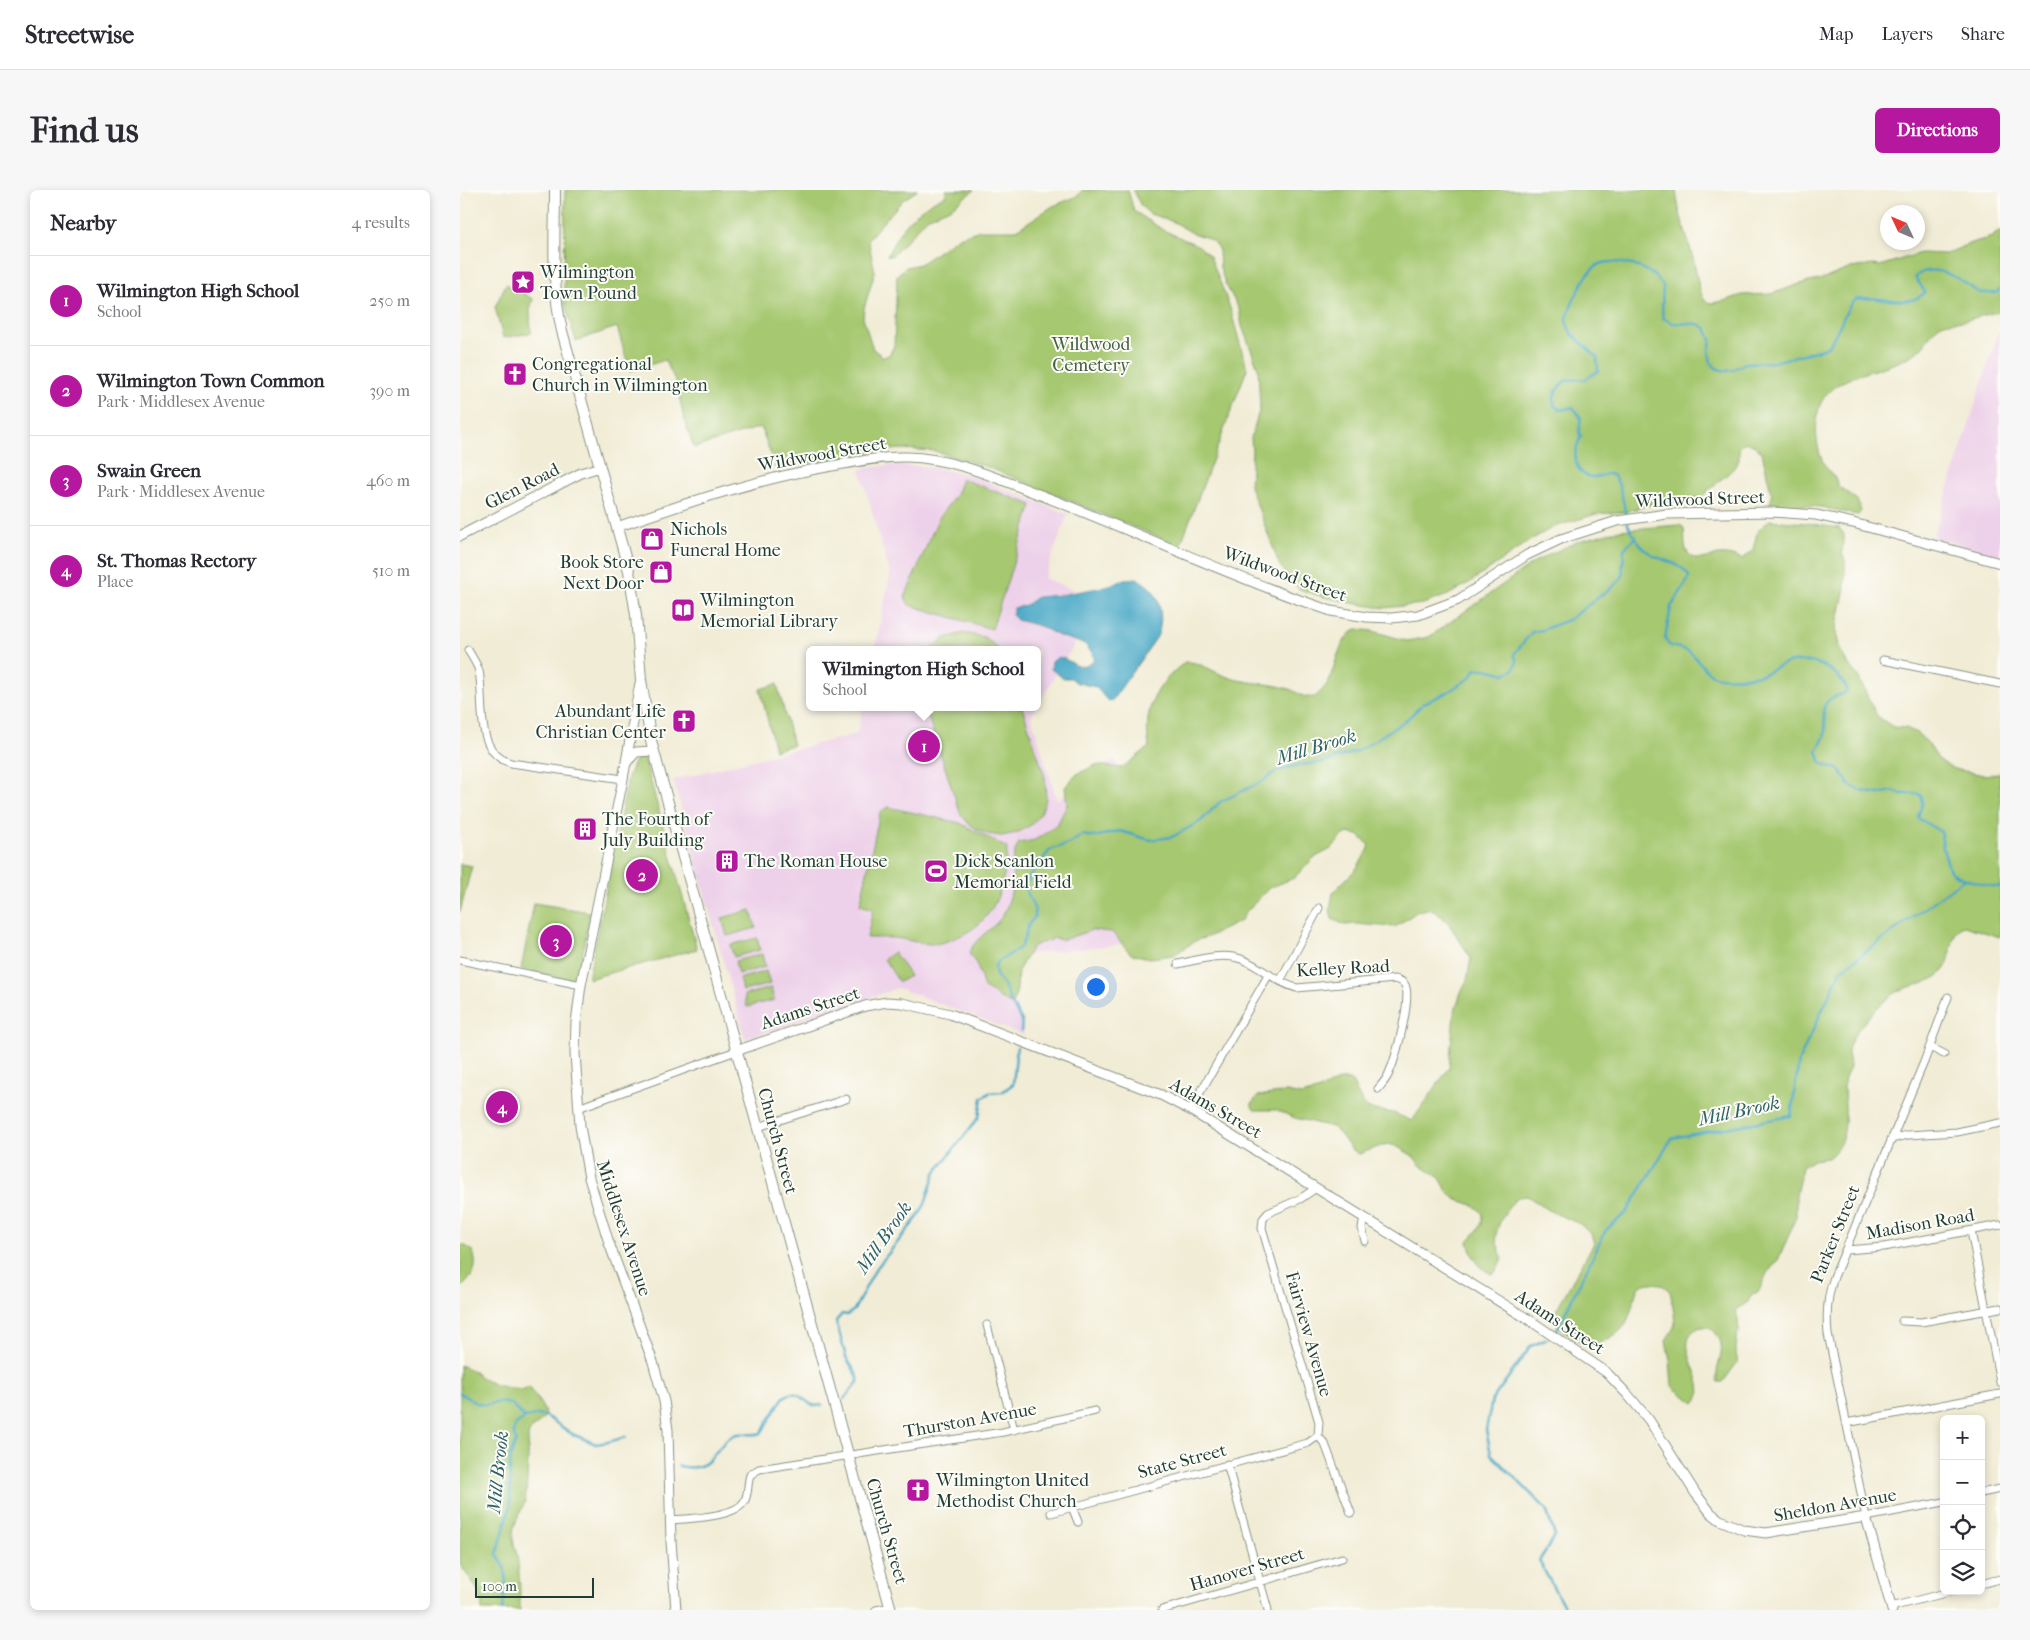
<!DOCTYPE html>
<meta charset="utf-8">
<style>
:root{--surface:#fff;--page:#f7f7f7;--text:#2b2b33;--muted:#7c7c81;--line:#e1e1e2;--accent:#b5179e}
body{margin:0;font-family:"IM FELL French Canon",serif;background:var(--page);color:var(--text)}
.controls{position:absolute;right:15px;bottom:15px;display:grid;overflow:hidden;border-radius:8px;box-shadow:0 2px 8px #0003}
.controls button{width:45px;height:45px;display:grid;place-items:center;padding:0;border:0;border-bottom:1px solid var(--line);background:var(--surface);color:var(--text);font:25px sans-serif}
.compass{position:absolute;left:1420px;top:15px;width:45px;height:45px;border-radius:50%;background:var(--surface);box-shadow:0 2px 8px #0003;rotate:314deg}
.scale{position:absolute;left:15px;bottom:12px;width:119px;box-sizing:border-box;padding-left:5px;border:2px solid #1f3d34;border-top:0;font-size:14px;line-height:18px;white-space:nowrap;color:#1f3d34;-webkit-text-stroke:4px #fdfcf7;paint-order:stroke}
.you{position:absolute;left:635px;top:796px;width:18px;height:18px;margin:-12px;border:4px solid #fff;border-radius:50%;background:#1a73e8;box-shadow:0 0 0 8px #1a73e833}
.badge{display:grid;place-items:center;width:32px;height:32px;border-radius:50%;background:var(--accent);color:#fff;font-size:16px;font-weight:700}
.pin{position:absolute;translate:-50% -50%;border:2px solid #fff;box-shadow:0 1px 5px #0006}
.popup{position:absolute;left:346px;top:456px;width:235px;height:65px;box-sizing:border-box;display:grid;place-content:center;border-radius:8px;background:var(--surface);filter:drop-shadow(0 1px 4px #0005);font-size:16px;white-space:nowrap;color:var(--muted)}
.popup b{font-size:19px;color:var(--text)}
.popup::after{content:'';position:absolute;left:50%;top:100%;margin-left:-10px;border:10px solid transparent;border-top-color:var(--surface)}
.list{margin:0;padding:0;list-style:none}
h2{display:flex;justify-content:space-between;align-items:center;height:65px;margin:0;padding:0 20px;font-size:21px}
h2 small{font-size:16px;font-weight:400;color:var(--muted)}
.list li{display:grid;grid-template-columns:32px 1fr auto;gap:15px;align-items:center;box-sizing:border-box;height:90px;padding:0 20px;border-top:1px solid var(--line)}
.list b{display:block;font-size:19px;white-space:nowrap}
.list p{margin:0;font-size:16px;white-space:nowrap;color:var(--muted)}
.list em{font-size:16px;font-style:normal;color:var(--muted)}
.icon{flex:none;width:28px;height:28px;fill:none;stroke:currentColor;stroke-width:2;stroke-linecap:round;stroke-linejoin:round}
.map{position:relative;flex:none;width:1540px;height:1420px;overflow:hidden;border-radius:8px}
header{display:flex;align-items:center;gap:30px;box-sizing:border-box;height:70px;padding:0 25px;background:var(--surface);border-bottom:1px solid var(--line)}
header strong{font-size:24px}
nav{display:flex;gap:28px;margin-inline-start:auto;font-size:18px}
.intro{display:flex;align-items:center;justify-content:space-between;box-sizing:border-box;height:120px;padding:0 30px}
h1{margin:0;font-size:35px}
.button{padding:12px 22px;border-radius:8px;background:var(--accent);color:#fff;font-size:18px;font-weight:700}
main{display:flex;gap:30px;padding:0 30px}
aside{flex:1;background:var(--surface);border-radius:8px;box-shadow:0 2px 8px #0003}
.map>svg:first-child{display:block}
</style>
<header>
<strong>Streetwise</strong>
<nav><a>Map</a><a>Layers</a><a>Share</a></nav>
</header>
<div class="intro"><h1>Find us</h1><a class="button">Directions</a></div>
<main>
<aside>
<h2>Nearby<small>4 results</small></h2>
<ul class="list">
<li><span class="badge">1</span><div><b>Wilmington High School</b><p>School</p></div><em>250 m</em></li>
<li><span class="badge">2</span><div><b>Wilmington Town Common</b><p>Park · Middlesex Avenue</p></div><em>390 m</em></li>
<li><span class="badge">3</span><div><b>Swain Green</b><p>Park · Middlesex Avenue</p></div><em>460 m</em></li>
<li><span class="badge">4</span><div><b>St. Thomas Rectory</b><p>Place</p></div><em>510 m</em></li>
</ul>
</aside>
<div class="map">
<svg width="1540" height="1420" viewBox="0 0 1540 1420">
<rect width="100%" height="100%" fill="#fdfcf7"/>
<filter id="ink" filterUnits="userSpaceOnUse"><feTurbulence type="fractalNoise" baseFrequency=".02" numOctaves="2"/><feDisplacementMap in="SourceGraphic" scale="10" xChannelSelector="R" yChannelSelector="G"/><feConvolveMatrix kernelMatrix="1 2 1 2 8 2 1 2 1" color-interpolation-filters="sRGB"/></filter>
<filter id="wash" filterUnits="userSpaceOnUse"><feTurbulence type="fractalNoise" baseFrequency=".0096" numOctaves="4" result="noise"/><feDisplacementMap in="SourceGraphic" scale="20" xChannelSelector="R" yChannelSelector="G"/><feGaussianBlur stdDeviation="1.12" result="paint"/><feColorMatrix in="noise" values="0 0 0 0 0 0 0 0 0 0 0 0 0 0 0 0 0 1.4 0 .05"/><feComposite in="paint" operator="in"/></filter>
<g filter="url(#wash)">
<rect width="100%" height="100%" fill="#f1ecd5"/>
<path fill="#edd0e9" d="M1539 140 1540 141V366L1473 347Z
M432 275 473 277 512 286 608 324 584 388 641 411 578 514V460H415L430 384 400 279Z
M403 517H576L571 526 597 610 655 569 666 592 697 751 540 767 564 845 438 798 285 849 213 590 397 544Z"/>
<path fill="#a6c870" stroke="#628252" d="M105 0H458L443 10 408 49 415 82 404 118 403 128 413 159 423 167 429 165 434 156 437 85 446 77 460 74 499 47 520 40H556L593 16 618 6 622 0H668L674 21 703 40 739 56 750 66 770 118 787 179 720 356 525 276 474 261 442 259 417 261 316 279 301 237 234 258 223 225 217 194 205 170 170 181 157 137 116 151 104 112Z
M486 0H514L492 17 467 28 434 64 431 66H427C442 34 454 21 486 5Z
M673 0H1216C1218 24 1227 45 1233 68 1237 84 1237 95 1244 110L1251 113 1264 111 1282 105 1311 104 1340 94 1363 89 1391 78 1412 75 1420 76 1460 63 1486 64 1511 53 1532 47 1540 40V121C1528 124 1515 128 1503 131 1497 132 1490 131 1484 133 1472 137 1469 151 1461 158 1455 165 1446 168 1438 172 1412 183 1368 187 1359 218 1354 235 1356 263 1366 277 1371 284 1377 288 1378 296L1397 310 1401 321 1398 325 1361 317 1310 314 1312 306 1302 263 1295 256 1286 252 1279 259V270L1273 279 1241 307 1215 313 1199 312 1165 322 1136 324 1094 337 1074 348 1009 393 988 405 963 414 924 418 897 414 864 407 839 399 828 387 819 374 790 296 792 261 791 248 800 218 798 178 782 136 779 119 765 93 760 78 759 61 755 53 745 47 734 44 714 32 690 24 681 16Z
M46 94 73 109 70 120 71 143 43 148 35 117Z
M502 289 572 315 532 439 449 415 445 407 479 327 496 305Z
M1309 330 1346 333 1379 338 1384 344 1382 362 1385 371V398L1376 440 1379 457 1387 473 1398 486 1417 526 1433 537 1446 538 1457 543 1467 552 1479 570 1494 579 1524 585 1540 583V747L1504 736C1488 741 1495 767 1483 781 1472 794 1453 794 1439 801 1423 809 1390 843 1388 861 1388 866 1390 871 1390 876 1389 882 1384 887 1384 894 1384 919 1392 950 1368 968L1353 970 1342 977 1336 1005V1027L1323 1059 1317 1072 1307 1083 1299 1101 1292 1105 1287 1113 1275 1120C1282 1134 1276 1146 1276 1161 1276 1166 1278 1169 1277 1173L1263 1192H1258C1252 1176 1272 1159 1253 1140 1249 1136 1244 1136 1238 1138 1208 1153 1254 1195 1235 1213L1215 1199 1212 1195 1210 1170 1206 1151C1208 1145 1214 1140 1215 1133 1215 1130 1211 1104 1210 1102 1203 1092 1186 1090 1178 1098 1172 1111 1171 1131 1160 1141 1155 1146 1137 1156 1130 1155 1125 1155 1120 1152 1116 1149 1102 1141 1096 1137 1096 1120L1134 1053 1131 1044 1120 1034 1092 1022 1067 1006 1058 1007C1049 1015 1035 1036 1036 1049 1037 1055 1041 1062 1042 1068L1036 1081 1032 1084C1019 1079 1010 1064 1008 1051 1015 1043 1026 1034 1022 1022L1013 1015 995 1009 987 1001 980 988 960 975 953 966 936 956 927 954 899 964 891 959 880 944 872 937 835 928 816 920H795L792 917V913L798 906 827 902 841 905 857 901 880 890H889L892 892 903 913 909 919 934 923 952 931 989 878 994 824 1001 802 1007 790 1011 768 987 731 976 722 968 719 958 721 935 737 895 734 885 735 872 729 870 720 873 702 896 679 909 659V655L898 645 888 643 884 645 871 659 854 668 834 688 809 698 785 723 781 731 750 746 735 751 714 765 690 768 671 764 652 742 632 740 602 750 594 748C587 753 579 752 572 757L558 781 557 799 553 815C542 811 535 803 524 798L517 775 509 763C516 745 537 739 545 721 548 714 553 699 553 691 553 677 551 666 559 653L575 650 597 635 607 615 605 597 617 584 636 575 662 578 689 557C683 518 695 496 725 472 736 470 754 482 765 486 785 494 806 492 826 498 838 501 841 509 855 507 860 502 868 495 870 488 876 473 880 448 896 439L913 441 947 451 969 447 1076 371 1118 351 1160 340 1219 335 1223 337C1226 344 1223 355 1227 361 1234 375 1247 367 1259 365 1267 364 1276 367 1283 369L1293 360 1297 342Z
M504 443 524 447 540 460H469L485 448Z
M317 494 333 555 315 560 300 499Z
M465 517H562L585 587 586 609 581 623 571 635 557 643 541 646 527 644 518 640 508 633 500 623Z
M184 567 237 759 128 789 169 584 175 570Z
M428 617 500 633 547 658C545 698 535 733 495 748 488 751 480 754 472 754 462 754 452 751 442 749 431 747 419 748 407 748L413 719 400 715 420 622Z
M0 674 12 676 0 722Z
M74 713 130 722 118 791 61 779Z
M291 720 296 738 267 746 262 728Z
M297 748 300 760 274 767 270 755Z
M434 762 450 786 439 792 424 769Z
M302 764 305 777 278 784 275 771Z
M306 781 310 794 283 801 279 789Z
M311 798 314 810 287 817 284 805Z
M4 1055 12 1060C20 1078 12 1087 0 1099V1056Z
M0 1175 14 1181 22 1188 35 1195 60 1200 70 1197C75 1208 83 1214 86 1226L70 1241 68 1246C69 1250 67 1305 65 1311 62 1322 54 1331 53 1343 52 1352 56 1358 57 1366 60 1384 60 1402 60 1420H22C23 1400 10 1390 0 1375Z"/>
<path fill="#47a7c6" stroke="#33727d" d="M677 388C682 392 689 395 693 401 702 414 703 434 697 447L651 512 645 508 636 497 617 493 611 488H603L591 479 592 472 598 467C613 469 618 485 634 470V466L625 454 599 446 580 436 557 430 552 425 554 418 566 415 577 407 600 405 649 396 666 389Z"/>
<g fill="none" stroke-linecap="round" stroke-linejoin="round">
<path stroke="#47a7c6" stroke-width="2.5" d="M1166 327C1164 316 1161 293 1154 286 1146 281 1143 287 1135 287 1112 287 1112 261 1121 247L1119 242 1121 228 1113 217 1100 220 1094 215C1092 204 1098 197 1106 190L1126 189 1138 181 1137 167 1111 143 1106 131C1110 117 1124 84 1136 76 1148 67 1180 75 1192 84 1196 87 1199 92 1203 95 1203 107 1201 116 1203 128L1213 133 1238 134 1246 138 1251 150 1249 162 1251 173 1256 178 1265 181 1273 180 1285 173 1314 172 1366 158C1378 148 1386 112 1397 109 1417 104 1451 120 1465 102L1455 87C1473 70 1504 91 1519 103H1535L1540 99
M1167 332C1172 343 1181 358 1191 364 1204 372 1221 372 1229 386L1228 390 1211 417 1205 448 1209 455C1215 458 1222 458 1228 461 1240 468 1245 486 1260 487 1274 488 1290 488 1303 484 1312 481 1319 475 1327 473 1350 467 1377 477 1387 499L1385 503C1381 505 1375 506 1370 509 1358 518 1367 531 1365 543 1364 550 1360 555 1357 561L1361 573 1380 580 1389 595 1401 601 1419 604 1433 601 1441 604H1459C1467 611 1459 619 1458 628L1481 642 1483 659 1490 681C1497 688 1530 697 1540 697
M561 841 562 831 550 811 545 797 536 785 535 776C541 766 554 765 561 756 567 746 565 735 575 727L574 718 566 700V695L570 686 590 660 611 653 622 645 634 647 660 641 690 650 712 647 741 631 760 612 801 592 817 581 838 575 865 572 898 561 945 531 964 513 988 502 1011 487 1016 479H1026L1045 484 1053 480 1057 472 1054 464 1072 442 1082 440 1110 429 1156 394 1162 388 1164 359 1176 346
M1097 1139 1146 1040 1167 1022 1212 948 1331 926 1339 870 1381 780 1504 689
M1087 1149 1071 1156 1032 1210 1026 1240 1031 1264 1086 1319 1095 1346 1079 1371 1106 1420
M0 1203 16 1213 26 1215 40 1212 51 1214 65 1228
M384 1209 398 1192V1187L386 1167 376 1131 382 1124 387 1125 394 1120 415 1080 458 1027 465 1014 475 983 519 927 522 908 529 903 542 902 553 894 557 857
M219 1276C255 1284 251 1257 274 1245 283 1241 292 1247 301 1243L323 1208C337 1196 342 1211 353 1215 355 1216 360 1215 362 1215
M43 1420 46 1386 44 1376 37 1364 50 1318V1267L56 1251 53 1242 56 1234 65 1228 78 1225 86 1226 112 1244 136 1254 148 1252 166 1247"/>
</g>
</g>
<g filter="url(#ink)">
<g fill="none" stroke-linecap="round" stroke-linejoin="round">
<g stroke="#889484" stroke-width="9">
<path id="minor" d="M8 460C12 467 17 474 19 481 25 511 13 562 51 573L163 589
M1423 470 1540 494
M0 770 121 795
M718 774C737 770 762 762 781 769 801 776 816 793 837 798L935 789C939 790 943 791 945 795 952 808 936 868 929 883 927 889 922 894 918 899
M820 791 859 718
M1470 857 1484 864
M118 918 276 861
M730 920 809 784
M298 937 386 909
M1431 949 1448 945 1497 942 1540 933
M856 998 840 1009 808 1023 803 1029 802 1038 859 1232 858 1246 865 1254 891 1323
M904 1028 902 1038 905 1051
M1511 1041 1540 1192
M1386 1060 1424 1057 1540 1035
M1442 1131 1461 1132 1540 1118
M527 1135 554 1240
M1386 1233 1540 1204
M767 1274 808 1420
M1521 1303 1540 1299
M1484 1312 1406 1327 1368 1144C1366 1124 1367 1106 1374 1087L1464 872 1488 807
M612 1317 618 1332
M591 1323 848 1253 858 1246
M210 1330C227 1329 275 1327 284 1312 289 1304 287 1294 290 1285L299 1279 543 1242 635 1221
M1521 1394 1540 1389
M1431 1417 1493 1401
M416 1420 431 1417
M702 1420 882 1368"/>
</g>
<g stroke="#889484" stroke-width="11">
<path id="tertiary" d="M157 337C229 312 297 289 372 276 396 272 422 266 447 267 493 268 536 288 578 304 664 337 748 376 834 408L871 421 907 427 932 428 958 425 998 410 1067 365 1101 349 1157 331 1207 324 1313 322 1356 325 1393 333 1540 373
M0 346 121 283 140 277
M180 493 163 589 121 795 116 833 115 863 120 936 129 988 149 1053 193 1172 204 1211 208 1240 211 1351 216 1420
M167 572 176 562 193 561
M276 861 405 816 427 812 442 813 490 824 701 905 730 920 1071 1131 1146 1182 1168 1205 1189 1230 1236 1304 1251 1323 1260 1330 1284 1340 1306 1343 1406 1327 1432 1420"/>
</g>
<g stroke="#889484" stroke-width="12">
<path id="secondary" d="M95 0C95 47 91 94 102 141L169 381 176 425 181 490 191 551 431 1420"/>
</g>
<use href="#minor" stroke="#fff" stroke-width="7"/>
<use href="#tertiary" stroke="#fff" stroke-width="9"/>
<use href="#secondary" stroke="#fff" stroke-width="10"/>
</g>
</g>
<defs>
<g id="sight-square" transform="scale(1.25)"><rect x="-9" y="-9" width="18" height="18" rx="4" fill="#b5179e" stroke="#fdfcf7"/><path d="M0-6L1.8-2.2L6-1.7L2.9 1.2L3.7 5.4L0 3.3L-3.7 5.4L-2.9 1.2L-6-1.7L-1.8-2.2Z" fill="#fff"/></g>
<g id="church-square" transform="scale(1.25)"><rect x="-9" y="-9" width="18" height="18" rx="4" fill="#b5179e" stroke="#fdfcf7"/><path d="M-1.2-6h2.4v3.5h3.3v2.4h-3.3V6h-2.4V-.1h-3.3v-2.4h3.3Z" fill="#fff"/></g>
<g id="shop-square" transform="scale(1.25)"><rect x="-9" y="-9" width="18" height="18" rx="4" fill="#b5179e" stroke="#fdfcf7"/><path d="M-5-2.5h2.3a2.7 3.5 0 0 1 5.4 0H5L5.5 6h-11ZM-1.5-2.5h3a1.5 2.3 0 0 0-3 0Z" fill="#fff"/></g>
<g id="library-square" transform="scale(1.25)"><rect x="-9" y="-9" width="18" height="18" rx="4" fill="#b5179e" stroke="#fdfcf7"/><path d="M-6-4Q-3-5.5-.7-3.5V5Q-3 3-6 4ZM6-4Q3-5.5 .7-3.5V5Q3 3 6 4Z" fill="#fff"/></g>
<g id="building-square" transform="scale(1.25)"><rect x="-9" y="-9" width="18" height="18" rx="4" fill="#b5179e" stroke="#fdfcf7"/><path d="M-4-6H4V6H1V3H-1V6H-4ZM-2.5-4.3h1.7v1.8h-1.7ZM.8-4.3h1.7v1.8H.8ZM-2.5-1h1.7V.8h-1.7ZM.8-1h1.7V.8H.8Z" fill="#fff"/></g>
<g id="stadium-square" transform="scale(1.25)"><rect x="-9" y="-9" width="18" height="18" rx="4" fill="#b5179e" stroke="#fdfcf7"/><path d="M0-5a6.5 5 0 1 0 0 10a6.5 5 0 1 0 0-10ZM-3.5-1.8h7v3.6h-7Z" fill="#fff"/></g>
</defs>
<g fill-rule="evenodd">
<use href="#sight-square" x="63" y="92"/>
<use href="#church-square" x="55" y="184"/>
<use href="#shop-square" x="192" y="349"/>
<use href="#shop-square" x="201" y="382"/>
<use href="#library-square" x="223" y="420"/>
<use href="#church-square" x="224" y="531"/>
<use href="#building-square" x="125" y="639"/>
<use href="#building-square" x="267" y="671"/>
<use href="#stadium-square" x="476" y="681"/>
<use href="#church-square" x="458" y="1300"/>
</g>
<g text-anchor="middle" stroke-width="4" stroke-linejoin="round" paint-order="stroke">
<g font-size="18" fill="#1f3d34" stroke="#fdfcf7" text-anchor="start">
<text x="80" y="88">Wilmington<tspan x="80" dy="21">Town Pound</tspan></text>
<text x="72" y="180">Congregational<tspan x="72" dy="21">Church in Wilmington</tspan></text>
<text x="210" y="345">Nichols<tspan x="210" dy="21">Funeral Home</tspan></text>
<text x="184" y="378" text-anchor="end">Book Store<tspan x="184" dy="21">Next Door</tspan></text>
<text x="240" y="416">Wilmington<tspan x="240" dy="21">Memorial Library</tspan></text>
<text x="206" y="527" text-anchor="end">Abundant Life<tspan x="206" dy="21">Christian Center</tspan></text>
<text x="142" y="635">The Fourth of<tspan x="142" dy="21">July Building</tspan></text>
<text x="284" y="677">The Roman House</text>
<text x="494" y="677">Dick Scanlon<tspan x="494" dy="21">Memorial Field</tspan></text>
<text x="476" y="1296">Wilmington United<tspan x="476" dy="21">Methodist Church</tspan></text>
</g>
<g font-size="18" fill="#416043" stroke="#fdfcf7">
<text x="631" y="160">Wildwood<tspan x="631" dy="21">Cemetery</tspan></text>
</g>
<g font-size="18" fill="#1f3d34" stroke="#fdfcf7">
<text transform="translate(362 264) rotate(-10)" y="6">Wildwood Street</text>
<text transform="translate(62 296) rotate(-27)" y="6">Glen Road</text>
<text transform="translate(1240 309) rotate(-2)" y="6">Wildwood Street</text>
<text transform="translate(825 384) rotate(20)" y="6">Wildwood Street</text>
<text transform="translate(883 778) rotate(-3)" y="6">Kelley Road</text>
<text transform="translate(350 818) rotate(-18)" y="6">Adams Street</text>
<text transform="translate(756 918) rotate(30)" y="6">Adams Street</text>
<text transform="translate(318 951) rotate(75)" y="6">Church Street</text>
<text transform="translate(1460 1034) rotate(-10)" y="6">Madison Road</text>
<text transform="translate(164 1038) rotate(72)" y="6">Middlesex Avenue</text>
<text transform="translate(1375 1044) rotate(-68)" y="6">Parker Street</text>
<text transform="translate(1100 1132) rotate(33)" y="6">Adams Street</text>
<text transform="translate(849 1144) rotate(74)" y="6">Fairview Avenue</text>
<text transform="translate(510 1230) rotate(-10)" y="6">Thurston Avenue</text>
<text transform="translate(722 1271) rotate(-15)" y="6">State Street</text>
<text transform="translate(1375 1315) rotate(-10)" y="6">Sheldon Avenue</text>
<text transform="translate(427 1341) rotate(74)" y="6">Church Street</text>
<text transform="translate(787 1379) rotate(-16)" y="6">Hanover Street</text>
</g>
<g font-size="19" font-style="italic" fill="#2d6267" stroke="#fdfcf7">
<text transform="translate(856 556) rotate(-17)" y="7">Mill Brook</text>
<text transform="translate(1279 920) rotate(-12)" y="7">Mill Brook</text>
<text transform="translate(423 1047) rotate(-55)" y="7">Mill Brook</text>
<text transform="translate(37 1282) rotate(-84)" y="7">Mill Brook</text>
</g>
</g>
</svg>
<div class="controls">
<button>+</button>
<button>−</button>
<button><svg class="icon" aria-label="locate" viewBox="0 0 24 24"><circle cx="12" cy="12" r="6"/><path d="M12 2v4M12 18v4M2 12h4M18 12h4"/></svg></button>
<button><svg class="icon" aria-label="layers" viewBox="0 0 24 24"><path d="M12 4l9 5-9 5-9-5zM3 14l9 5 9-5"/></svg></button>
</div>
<svg class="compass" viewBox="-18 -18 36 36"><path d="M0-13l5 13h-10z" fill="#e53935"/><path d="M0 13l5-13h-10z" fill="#7c7c81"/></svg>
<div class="scale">100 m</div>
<div class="you"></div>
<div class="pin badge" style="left:464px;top:556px">1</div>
<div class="popup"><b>Wilmington High School</b>School</div>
<div class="pin badge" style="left:182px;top:685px">2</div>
<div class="pin badge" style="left:96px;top:751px">3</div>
<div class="pin badge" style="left:42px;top:917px">4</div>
</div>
</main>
